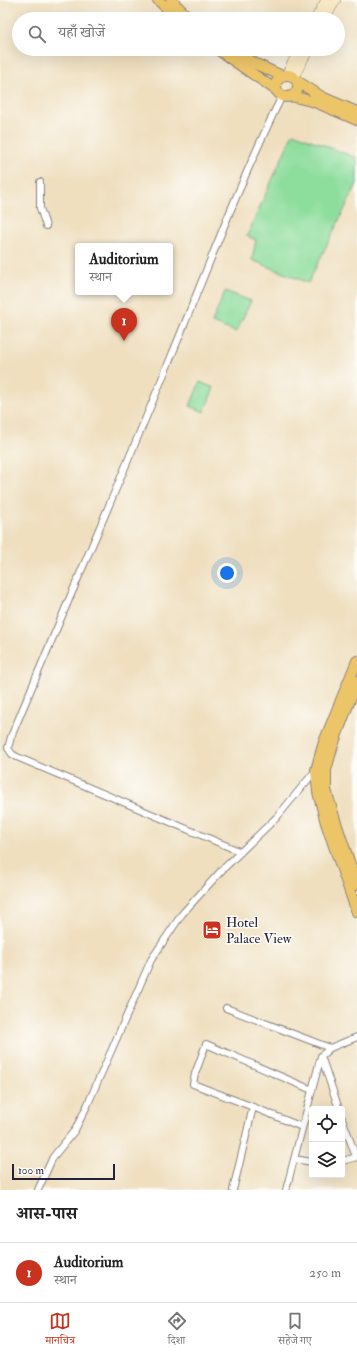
<!DOCTYPE html>
<html lang="hi">
<meta charset="utf-8">
<style>
:root{--surface:#fff;--page:#f2f2f2;--text:#222;--muted:#767676;--line:#e0e0e0;--accent:#c8321e}
body{margin:0;font-family:"IM FELL Double Pica","Noto Serif Devanagari",serif;background:var(--page);color:var(--text)}
.controls{position:absolute;right:12px;bottom:12px;display:grid;overflow:hidden;border-radius:4px;box-shadow:0 4px 16px #0002}
.controls button{width:36px;height:36px;display:grid;place-items:center;padding:0;border:0;border-bottom:1px solid var(--line);background:var(--surface);color:var(--text);font:20px sans-serif}
.scale{position:absolute;left:12px;bottom:10px;width:103px;box-sizing:border-box;padding-left:4px;border:2px solid #22223b;border-top:0;font-size:11px;line-height:14px;white-space:nowrap;color:#22223b;-webkit-text-stroke:3px #fdfcf7;paint-order:stroke}
.you{position:absolute;left:227px;top:573px;width:14px;height:14px;margin:-10px;border:3px solid #fff;border-radius:50%;background:#1a73e8;box-shadow:0 0 0 6px #1a73e833}
.badge{display:grid;place-items:center;width:26px;height:26px;border-radius:50%;background:var(--accent);color:#fff;font-size:13px;font-weight:700}
.pin{position:absolute;translate:-50% -33px;filter:drop-shadow(0 1px 2px #0008)}
.pin::after{content:'';position:absolute;top:21px;width:14px;height:12px;background:inherit;clip-path:polygon(0 0,100% 0,50% 100%)}
.popup{position:absolute;left:75px;top:243px;width:98px;height:52px;box-sizing:border-box;display:grid;place-content:center;border-radius:4px;background:var(--surface);filter:drop-shadow(0 1px 3px #0005);font-size:13px;white-space:nowrap;color:var(--muted)}
.popup b{font-size:15px;color:var(--text)}
.popup::after{content:'';position:absolute;left:50%;top:100%;margin-left:-8px;border:8px solid transparent;border-top-color:var(--surface)}
.list{margin:0;padding:0;list-style:none}
h2{display:flex;justify-content:space-between;align-items:center;height:52px;margin:0;padding:0 16px;font-size:17px}
h2 small{font-size:13px;font-weight:400;color:var(--muted)}
.list li{display:grid;grid-template-columns:26px 1fr auto;gap:12px;align-items:center;box-sizing:border-box;height:60px;padding:0 16px;border-top:1px solid var(--line)}
.list b{display:block;font-size:15px;white-space:nowrap}
.list p{margin:0;font-size:13px;white-space:nowrap;color:var(--muted)}
.list em{font-size:13px;font-style:normal;color:var(--muted)}
.icon{flex:none;width:22px;height:22px;fill:none;stroke:currentColor;stroke-width:2;stroke-linecap:round;stroke-linejoin:round}
.map{position:relative;flex:none;width:357px;height:1190px;overflow:hidden}
.search{position:absolute;background:var(--surface);box-shadow:0 4px 16px #0002;left:12px;right:12px;top:12px;height:44px;display:flex;align-items:center;gap:10px;box-sizing:border-box;padding:0 14px;border-radius:22px;color:var(--muted);font-size:15px}
.sheet{height:112px;background:var(--surface)}
nav{display:flex;justify-content:space-around;align-items:center;box-sizing:border-box;height:56px;border-top:1px solid var(--line);background:var(--surface);font-size:11px;color:var(--muted)}
nav a{display:grid;justify-items:center;gap:2px}
nav .on{color:var(--accent)}
.map>svg:first-child{display:block}
</style>
<div class="map">
<svg width="357" height="1190" viewBox="0 0 357 1190">
<rect width="100%" height="100%" fill="#fdfcf7"/>
<filter id="ink" filterUnits="userSpaceOnUse"><feTurbulence type="fractalNoise" baseFrequency=".025" numOctaves="2"/><feDisplacementMap in="SourceGraphic" scale="8" xChannelSelector="R" yChannelSelector="G"/><feConvolveMatrix kernelMatrix="1 2 1 2 8 2 1 2 1" color-interpolation-filters="sRGB"/></filter>
<filter id="wash" filterUnits="userSpaceOnUse"><feTurbulence type="fractalNoise" baseFrequency=".012" numOctaves="4" result="noise"/><feDisplacementMap in="SourceGraphic" scale="16" xChannelSelector="R" yChannelSelector="G"/><feGaussianBlur stdDeviation="0.9" result="paint"/><feColorMatrix in="noise" values="0 0 0 0 0 0 0 0 0 0 0 0 0 0 0 0 0 1.4 0 .05"/><feComposite in="paint" operator="in"/></filter>
<g filter="url(#wash)">
<rect width="100%" height="100%" fill="#efdfbf"/>
<path fill="#8ddd9c" stroke="#58806c" d="M293 133 357 158V184L308 283 252 260 256 240 247 236Z
M225 291 251 301 236 332 212 323Z
M200 382 214 388 204 412 190 406Z"/>
</g>
<g filter="url(#ink)">
<g fill="none" stroke-linecap="round" stroke-linejoin="round">
<g stroke="#88807d" stroke-width="8">
<path id="street" d="M40 182V208L46 226
M241 852 17 757 12 754 8 748 11 737C64 610 119 484 171 357 207 270 240 181 282 96
M226 1008 330 1048
M321 1056 339 1109
M253 1107 193 1084 195 1074 206 1044 312 1090
M342 1118 356 1157
M294 1159 312 1162
M342 1161 357 1157
M38 1190 53 1157 75 1130 87 1106 151 960 182 914 221 871 277 817 316 770
M233 1190 253 1107 302 1127
M286 1190 321 1056 330 1048 357 1037"/>
</g>
<g stroke="#88807d" stroke-width="10">
<path id="secondary" d="M315 19 326 0
M325 19 336 0
M286 75 299 49
M294 77 309 49"/>
</g>
<g stroke="#88807d" stroke-width="12">
<path id="primary" d="M158 0 178 19
M171 0 190 19
M217 49 276 90
M231 49 256 64 282 76
M276 86a11 11 0 1 1 22 0a11 11 0 1 1-22 0Z
M297 81 322 97 357 112
M291 96 315 102 357 120
M357 661 324 742 316 770 318 792 326 823 357 912
M357 681 333 745 326 770V790L335 820 357 885"/>
</g>
<use href="#street" stroke="#fff" stroke-width="6"/>
<use href="#secondary" stroke="#f8e8c3" stroke-width="9"/>
<use href="#primary" stroke="#edc569" stroke-width="10"/>
</g>
</g>
<defs>
<g id="hotel-square" transform="scale(1)"><rect x="-9" y="-9" width="18" height="18" rx="4" fill="#c8321e" stroke="#fdfcf7"/><path d="M-6-4.5h1.5V1H6V5H4.5V3h-9V5H-6ZM-4 0a1.8 1.8 0 1 1 3.6 0ZM.5 0V-2.5h3Q6-2.5 6 0Z" fill="#fff"/></g>
</defs>
<g fill-rule="evenodd">
<use href="#hotel-square" x="212" y="930"/>
</g>
<g text-anchor="middle" stroke-width="3" stroke-linejoin="round" paint-order="stroke">
<g font-size="14" fill="#22223b" stroke="#fdfcf7" text-anchor="start">
<text x="226" y="927">Hotel<tspan x="226" dy="16">Palace View</tspan></text>
</g>
</g>
</svg>
<div class="controls">
<button><svg class="icon" aria-label="locate" viewBox="0 0 24 24"><circle cx="12" cy="12" r="6"/><path d="M12 2v4M12 18v4M2 12h4M18 12h4"/></svg></button>
<button><svg class="icon" aria-label="layers" viewBox="0 0 24 24"><path d="M12 4l9 5-9 5-9-5zM3 14l9 5 9-5"/></svg></button>
</div>
<div class="scale">100 m</div>
<div class="you"></div>
<div class="pin badge" style="left:124px;top:341px">1</div>
<div class="popup"><b>Auditorium</b>स्थान</div>
<div class="search"><svg class="icon" aria-label="search" viewBox="0 0 24 24"><circle cx="10" cy="10" r="6"/><path d="M15 15l6 6"/></svg>यहाँ खोजें</div>
</div>
<section class="sheet">
<h2>आस-पास<small></small></h2>
<ul class="list">
<li><span class="badge">1</span><div><b>Auditorium</b><p>स्थान</p></div><em>250 m</em></li>
</ul>
</section>
<nav>
<a class="on"><svg class="icon" aria-label="map" viewBox="0 0 24 24"><path d="M3 6l6-2 6 2 6-2v14l-6 2-6-2-6 2zM9 4v14M15 6v14"/></svg>मानचित्र</a>
<a><svg class="icon" aria-label="directions" viewBox="0 0 24 24"><path d="M12 3l9 9-9 9-9-9zM9 14v-3h6M13 9l2 2-2 2"/></svg>दिशा</a>
<a><svg class="icon" aria-label="saved" viewBox="0 0 24 24"><path d="M7 4h10v16l-5-4-5 4z"/></svg>सहेजे गए</a>
</nav>
